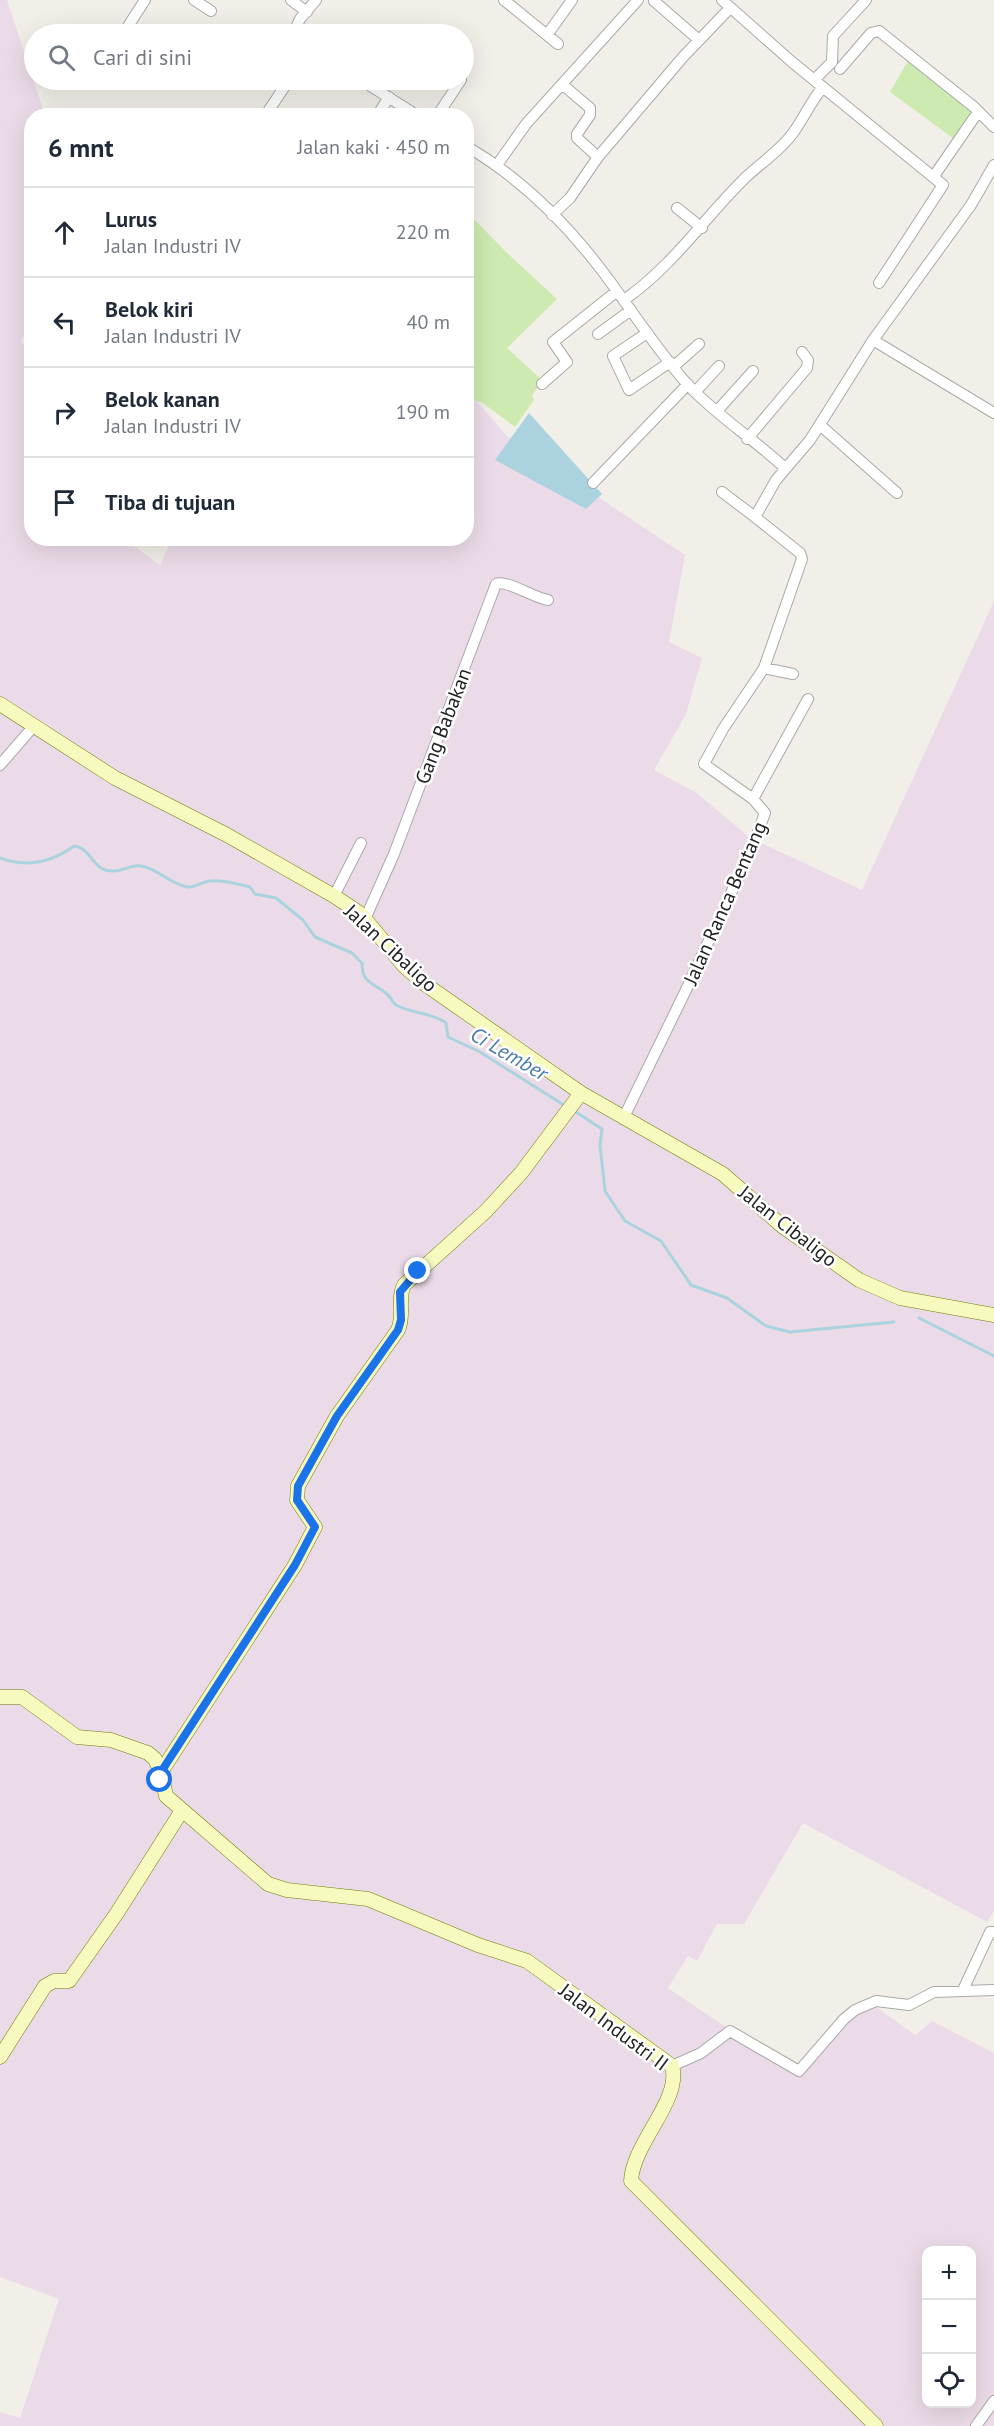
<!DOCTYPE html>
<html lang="id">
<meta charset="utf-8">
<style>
:root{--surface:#fff;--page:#f6f6f7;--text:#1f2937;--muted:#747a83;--line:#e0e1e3}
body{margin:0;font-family:"PT Sans",sans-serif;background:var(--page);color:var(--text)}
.controls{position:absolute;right:18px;bottom:18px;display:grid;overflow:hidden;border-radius:12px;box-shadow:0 6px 24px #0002}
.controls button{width:54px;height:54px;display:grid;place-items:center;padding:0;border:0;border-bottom:2px solid var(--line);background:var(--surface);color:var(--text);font:30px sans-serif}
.stop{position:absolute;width:18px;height:18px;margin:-14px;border:4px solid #1a73e8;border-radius:50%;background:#fff}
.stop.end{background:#1a73e8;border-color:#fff;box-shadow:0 2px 6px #0008}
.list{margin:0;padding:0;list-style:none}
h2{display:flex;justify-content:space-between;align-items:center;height:78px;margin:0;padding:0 24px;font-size:26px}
h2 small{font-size:20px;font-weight:400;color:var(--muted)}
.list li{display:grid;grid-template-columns:39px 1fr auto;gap:18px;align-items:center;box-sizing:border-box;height:90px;padding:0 24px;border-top:2px solid var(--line)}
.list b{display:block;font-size:22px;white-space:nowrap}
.list p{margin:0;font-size:20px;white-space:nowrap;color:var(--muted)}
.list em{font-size:20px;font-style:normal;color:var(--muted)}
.icon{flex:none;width:33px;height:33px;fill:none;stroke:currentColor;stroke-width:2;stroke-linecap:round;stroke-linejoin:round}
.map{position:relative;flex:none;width:994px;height:2426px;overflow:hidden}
.search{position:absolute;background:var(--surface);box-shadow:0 6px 24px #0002;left:24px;top:24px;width:450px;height:66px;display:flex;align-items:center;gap:15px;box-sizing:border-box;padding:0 21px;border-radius:33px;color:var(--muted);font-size:22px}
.panel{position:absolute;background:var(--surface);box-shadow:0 6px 24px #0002;left:24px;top:108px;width:450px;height:438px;border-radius:24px}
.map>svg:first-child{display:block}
</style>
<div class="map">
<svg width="994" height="2426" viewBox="0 0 994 2426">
<rect width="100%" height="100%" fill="#f2efe9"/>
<path fill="#ebdbe8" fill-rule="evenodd" d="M0 0H7L42 106 41 115 32 116 31 323 20 342 31 350 32 538 124 539 160 565 172 539 466 538 467 390 507 436 685 555 669 642 702 658 686 714 654 770 697 793 750 838 862 890 994 601V1911L987 1922 803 1823 744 1924H717L697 1961 688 1956 668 1988 798 2076 846 2021 856 2013 874 2005 915 2035 932 2021 994 2053V2426H0V2412L20 2418 59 2299 0 2277ZM926 2250H972V2404H926Z"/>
<path fill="#cdebb0" d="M909 59 972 111 954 139 890 92Z
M466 211 506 252 557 299 507 348 542 380 532 396 534 400 515 427 483 403 467 398Z"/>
<path fill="#aad3df" d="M529 413 602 494 586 509 495 460Z"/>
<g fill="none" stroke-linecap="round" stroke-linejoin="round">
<path stroke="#aad3df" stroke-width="3" d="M0 858C27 868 52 862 74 846 89 847 93 867 105 870 123 874 128 864 141 866 157 868 170 884 187 887 195 888 201 882 209 881 222 879 238 884 250 887L255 894 276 898 303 920 315 937 352 953 362 963C362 984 373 982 387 994 391 997 392 1002 396 1005 412 1014 431 1012 446 1023L448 1037 480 1052 567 1107
M573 1110 602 1129 600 1145 605 1191 625 1221 661 1241 691 1285 727 1298 766 1326 790 1332 894 1322
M919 1318 994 1356"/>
<g stroke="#a9a9a9" stroke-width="12">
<path id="street" d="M194 0 211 11
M291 0 307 12
M504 0 558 44
M722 0 792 62 943 185 879 283
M654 1 699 40
M123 34 145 0
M293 34 300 19 316 0
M547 35 572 0
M840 69 871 33 879 31 974 107 994 127
M361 80 418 116
M814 80 832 62 833 36 866 0
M563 85 590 108V115L577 134V138L598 157
M265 116 289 80
M377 116 389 97
M437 116 461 80
M466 146C519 177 566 223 603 272 631 309 657 350 688 385 717 416 754 439 785 468
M497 165 526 124 638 0
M934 176 978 112
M677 208 702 228
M552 215 570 198 598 157 683 57 730 8
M624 300C674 265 704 218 746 177 762 162 780 151 793 133 804 118 811 101 823 87
M647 333 613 356 629 390 670 362
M598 334 631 310
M873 340 994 413
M673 367 699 344
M542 384 567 362 553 342 617 291
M695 392 719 366
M717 411 753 371
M820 425 897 493
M747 439 807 368 808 360 802 352
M593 483 688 384
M722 492 755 517
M764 668 793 674
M0 765 33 727
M753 799 808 699
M334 896 361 843
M365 919 394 854 496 584C506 579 534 598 548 600
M623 1119 685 992 752 848 765 813 753 799 704 764 723 729 764 668 802 559 800 553 755 517 776 480 810 440 873 340 971 205 994 165
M963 1990 990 1932H994
M672 2066 701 2053 730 2031 799 2071 844 2019 855 2010 876 2001 909 2005 934 1992 994 1990
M976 2426 994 2401"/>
</g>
<g stroke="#707d05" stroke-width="15">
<path id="secondary" d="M0 704 115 778 227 835 334 896 361 914 404 966 422 982 581 1093 723 1174 782 1226 859 1280 900 1298 994 1315
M0 1697H22L77 1737 111 1740 148 1753 155 1759 161 1772 166 1796 268 1884 287 1890 368 1899 478 1945 527 1961 672 2066C682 2100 633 2142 631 2181L876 2426
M161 1772 295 1565 315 1527 297 1500 298 1486 337 1416 398 1330C405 1315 397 1299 404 1285L486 1211 521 1173 581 1093
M0 2057 45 1986 54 1981H69L117 1913 181 1812"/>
</g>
<use href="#street" stroke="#fff" stroke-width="10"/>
<use href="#secondary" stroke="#f7fabf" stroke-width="14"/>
</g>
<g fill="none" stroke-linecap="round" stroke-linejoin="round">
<path stroke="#1a73e8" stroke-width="8" d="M160 1780 161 1772 295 1565 315 1527 297 1500 298 1486 337 1416 398 1330 401 1320 400 1292 418 1271"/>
</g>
<g text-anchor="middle" stroke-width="5" stroke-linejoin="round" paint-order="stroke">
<g font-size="20" fill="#222" stroke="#fff">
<text transform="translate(443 726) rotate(-69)" y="7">Gang Babakan</text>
<text transform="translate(725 903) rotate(-66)" y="7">Jalan Ranca Bentang</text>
<text transform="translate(391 948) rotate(43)" y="7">Jalan Cibaligo</text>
<text transform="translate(788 1226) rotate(38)" y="7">Jalan Cibaligo</text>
<text transform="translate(614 2027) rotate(37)" y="7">Jalan Industri II</text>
</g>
<g font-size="21" font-style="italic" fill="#4a7aab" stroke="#fff">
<text transform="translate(509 1054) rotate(30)" y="7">Ci Lember</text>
</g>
</g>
</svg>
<div class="controls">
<button>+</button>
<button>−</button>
<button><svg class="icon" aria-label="locate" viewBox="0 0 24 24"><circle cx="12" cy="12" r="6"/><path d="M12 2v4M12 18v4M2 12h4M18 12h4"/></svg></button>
</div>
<div class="stop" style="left:160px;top:1780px"></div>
<div class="stop end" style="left:418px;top:1271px"></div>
<div class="search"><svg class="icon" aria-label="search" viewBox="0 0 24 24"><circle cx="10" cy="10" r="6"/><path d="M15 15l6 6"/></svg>Cari di sini</div>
<section class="panel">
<h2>6 mnt<small>Jalan kaki · 450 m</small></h2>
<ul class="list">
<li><svg class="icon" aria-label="ahead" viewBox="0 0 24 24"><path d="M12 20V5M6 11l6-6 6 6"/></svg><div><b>Lurus</b><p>Jalan Industri IV</p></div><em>220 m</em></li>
<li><svg class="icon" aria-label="left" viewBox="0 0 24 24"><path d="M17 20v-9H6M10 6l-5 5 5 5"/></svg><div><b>Belok kiri</b><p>Jalan Industri IV</p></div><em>40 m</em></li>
<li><svg class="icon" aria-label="right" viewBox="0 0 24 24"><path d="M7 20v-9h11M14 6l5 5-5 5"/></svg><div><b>Belok kanan</b><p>Jalan Industri IV</p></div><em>190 m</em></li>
<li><svg class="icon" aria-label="arrive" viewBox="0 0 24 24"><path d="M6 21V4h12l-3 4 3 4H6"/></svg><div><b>Tiba di tujuan</b></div></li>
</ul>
</section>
</div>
